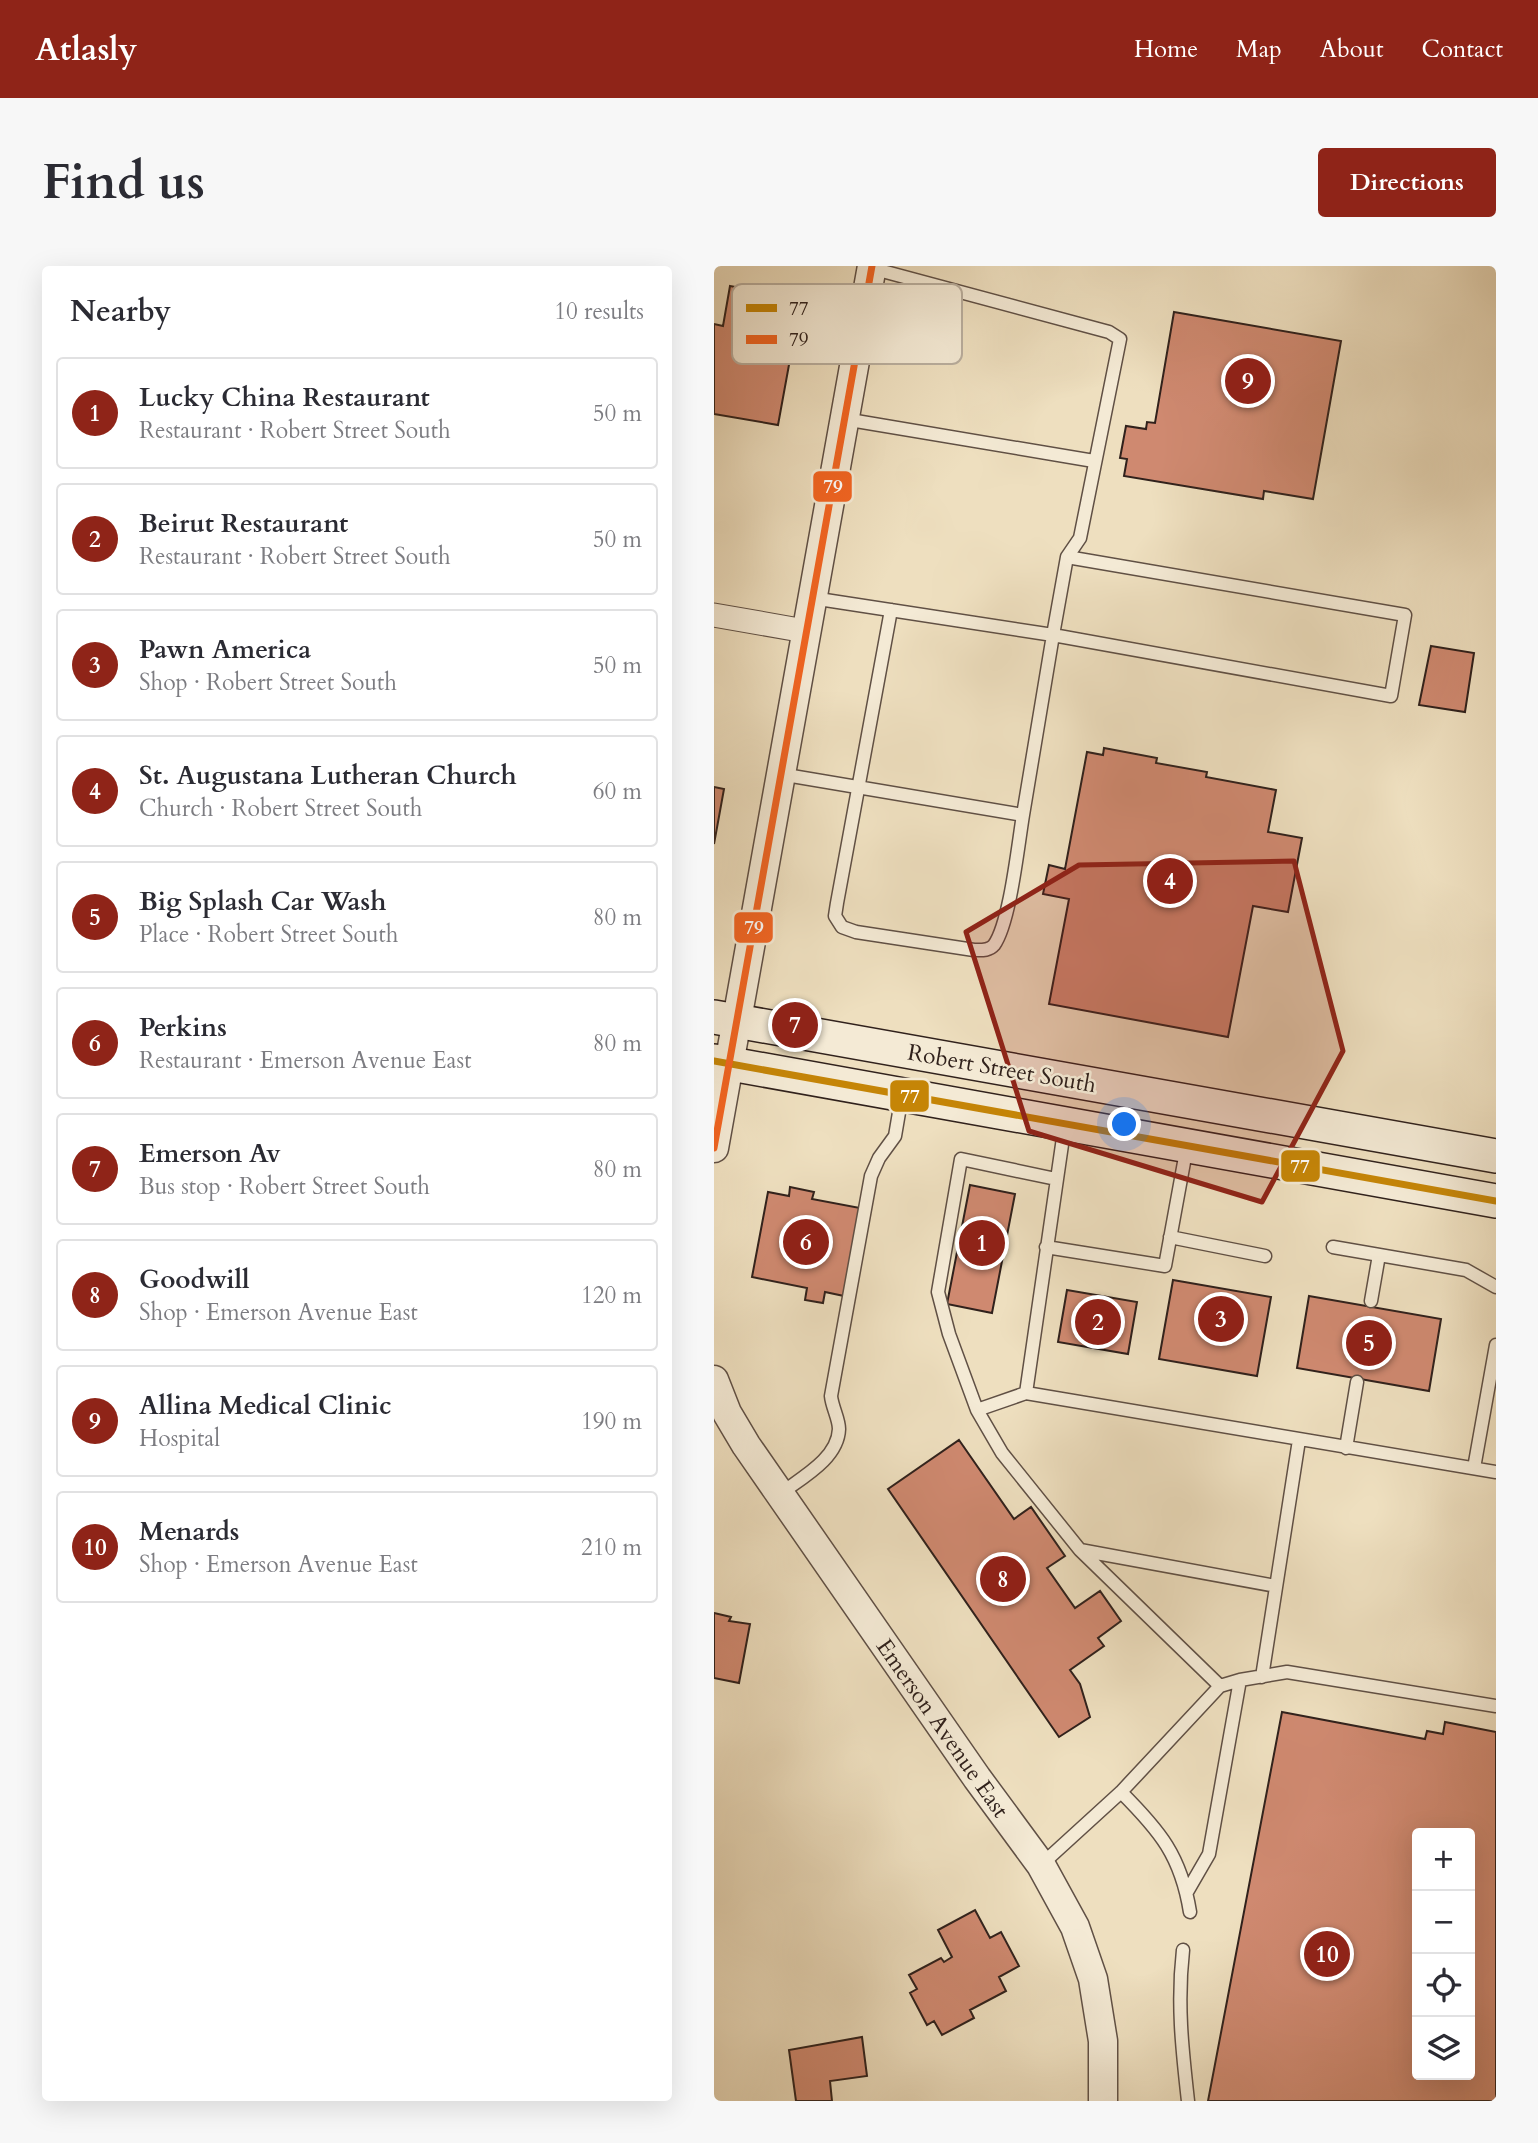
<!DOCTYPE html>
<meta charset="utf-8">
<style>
:root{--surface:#fff;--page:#f7f7f7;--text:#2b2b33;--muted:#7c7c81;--line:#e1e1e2;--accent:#8f2418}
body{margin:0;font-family:Cardo,serif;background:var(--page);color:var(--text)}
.controls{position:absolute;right:21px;bottom:21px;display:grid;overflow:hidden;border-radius:7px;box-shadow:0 7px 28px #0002}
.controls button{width:63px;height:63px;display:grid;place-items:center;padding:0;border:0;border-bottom:2px solid var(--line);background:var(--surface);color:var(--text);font:35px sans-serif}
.you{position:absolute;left:411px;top:859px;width:24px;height:24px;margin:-18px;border:5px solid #fff;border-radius:50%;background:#1a73e8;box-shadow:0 0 0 10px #1a73e833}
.badge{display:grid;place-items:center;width:46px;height:46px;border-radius:50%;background:var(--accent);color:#fff;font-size:23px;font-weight:700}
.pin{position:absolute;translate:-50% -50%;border:4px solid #fff;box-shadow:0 2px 7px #0006}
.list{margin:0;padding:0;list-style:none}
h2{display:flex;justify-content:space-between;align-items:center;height:91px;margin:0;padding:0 28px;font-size:30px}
h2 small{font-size:23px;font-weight:400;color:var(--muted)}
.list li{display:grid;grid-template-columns:46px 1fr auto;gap:21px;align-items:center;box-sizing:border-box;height:112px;margin:0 14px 14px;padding:0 14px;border:2px solid var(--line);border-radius:7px}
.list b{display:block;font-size:26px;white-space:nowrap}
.list p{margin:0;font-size:23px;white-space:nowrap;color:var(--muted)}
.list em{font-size:23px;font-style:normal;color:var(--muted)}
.icon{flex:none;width:38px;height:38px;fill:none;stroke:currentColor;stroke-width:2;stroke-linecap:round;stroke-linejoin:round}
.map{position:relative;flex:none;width:782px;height:1835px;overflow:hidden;border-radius:7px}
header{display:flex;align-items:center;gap:42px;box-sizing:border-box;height:98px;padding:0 35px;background:var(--accent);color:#fff}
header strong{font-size:33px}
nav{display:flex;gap:38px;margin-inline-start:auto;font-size:24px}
.intro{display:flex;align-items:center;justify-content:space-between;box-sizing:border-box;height:168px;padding:0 42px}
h1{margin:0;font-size:49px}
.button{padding:18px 32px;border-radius:7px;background:var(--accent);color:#fff;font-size:24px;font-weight:700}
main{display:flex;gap:42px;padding:0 42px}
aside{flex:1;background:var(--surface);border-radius:7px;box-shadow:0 7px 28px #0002}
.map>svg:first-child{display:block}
</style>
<header>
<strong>Atlasly</strong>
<nav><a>Home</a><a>Map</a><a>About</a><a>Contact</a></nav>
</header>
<div class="intro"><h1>Find us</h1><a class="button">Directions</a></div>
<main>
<aside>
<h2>Nearby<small>10 results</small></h2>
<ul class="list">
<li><span class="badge">1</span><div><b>Lucky China Restaurant</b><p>Restaurant · Robert Street South</p></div><em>50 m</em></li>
<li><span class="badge">2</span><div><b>Beirut Restaurant</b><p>Restaurant · Robert Street South</p></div><em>50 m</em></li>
<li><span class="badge">3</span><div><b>Pawn America</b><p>Shop · Robert Street South</p></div><em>50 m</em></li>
<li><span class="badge">4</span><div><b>St. Augustana Lutheran Church</b><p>Church · Robert Street South</p></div><em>60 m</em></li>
<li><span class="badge">5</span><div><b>Big Splash Car Wash</b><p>Place · Robert Street South</p></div><em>80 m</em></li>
<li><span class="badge">6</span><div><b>Perkins</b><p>Restaurant · Emerson Avenue East</p></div><em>80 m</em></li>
<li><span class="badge">7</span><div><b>Emerson Av</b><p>Bus stop · Robert Street South</p></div><em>80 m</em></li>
<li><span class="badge">8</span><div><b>Goodwill</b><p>Shop · Emerson Avenue East</p></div><em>120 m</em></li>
<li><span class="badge">9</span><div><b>Allina Medical Clinic</b><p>Hospital</p></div><em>190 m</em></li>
<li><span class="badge">10</span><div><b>Menards</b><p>Shop · Emerson Avenue East</p></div><em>210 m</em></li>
</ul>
</aside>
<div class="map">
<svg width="782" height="1835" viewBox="0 0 782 1835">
<rect width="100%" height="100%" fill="#eedfbf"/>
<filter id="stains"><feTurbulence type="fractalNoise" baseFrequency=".00286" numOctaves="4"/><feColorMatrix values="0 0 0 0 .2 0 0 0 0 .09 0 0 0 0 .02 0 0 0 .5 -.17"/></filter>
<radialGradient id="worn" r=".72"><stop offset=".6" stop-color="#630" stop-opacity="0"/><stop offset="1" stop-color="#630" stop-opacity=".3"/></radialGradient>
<path fill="#cf8970" stroke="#30211c" stroke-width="2" fill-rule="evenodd" d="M16 20 87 33 64 159 0 148V58L9 60Z
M460 46 627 75 599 233 550 225 549 233 410 210 413 193 406 192 412 160 432 163 433 156 441 157Z
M717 380 760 387 751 446 705 439Z
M390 482 443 492 442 497 493 506 492 511 562 524 554 566 588 572 574 646 539 640 514 771 335 738 355 633 329 628 335 599 351 603 373 486 389 489Z
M0 521 10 523 0 578Z
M256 919 301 928 278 1047 233 1038Z
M76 921 100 926 98 933 146 942 130 1030 111 1026 109 1037 91 1034 93 1022 38 1011 54 926 75 930Z
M459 1014 557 1031 543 1110 445 1093Z
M353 1024 423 1036 414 1088 344 1076Z
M595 1030 727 1053 715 1125 583 1102Z
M245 1174 300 1253 317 1241 351 1290 333 1302 361 1342 386 1325 407 1355 384 1372 390 1380 356 1404 366 1418 376 1451 345 1471 174 1223Z
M0 1347 17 1351 15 1355 36 1358 25 1417 0 1412Z
M568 1446 711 1473 713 1465 729 1468 731 1456 782 1466V1835H494ZM703 1567H756V1809H703Z
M261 1644 276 1672 287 1666 305 1700 285 1711 292 1725 256 1744 260 1752 228 1769 220 1755 213 1759 196 1727 203 1723 195 1709 227 1692 230 1696 238 1691 224 1664Z
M148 1771 153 1810 116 1815 118 1835H82L75 1784Z"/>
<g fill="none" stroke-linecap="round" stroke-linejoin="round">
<g stroke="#605045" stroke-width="15">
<path id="service" d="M130 153 380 195
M98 332 339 369 353 291
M177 344 123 637 121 650 128 661 142 666 260 684C267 684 275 685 280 679 296 657 304 579 309 549
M66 508 309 549 339 369 677 430 691 349 353 291 366 272 406 73 395 66 157 2
M351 858 312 1127 782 1206
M342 913 247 893 224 1026 235 1068 263 1144 288 1187 366 1284 562 1320
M456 971 551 990
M332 981 451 1000 473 880
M619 981 752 1004 782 1021
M657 1035 665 989
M263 1144 312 1127
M632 1182 643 1116
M760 1202 782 1079
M66 1228C87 1212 124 1193 125 1163 125 1153 118 1141 117 1130L157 910 165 892 181 870 188 829
M366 1284 506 1420
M548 1411 585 1174
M407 1526C446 1565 467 1590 476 1646
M327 1599 407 1526 506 1420 526 1414 573 1406 782 1440
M473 1626 495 1588 526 1414
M469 1684C463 1737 468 1782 474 1835"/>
</g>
<g stroke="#605045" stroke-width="25">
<path id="minor" d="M0 349 91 365"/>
</g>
<g stroke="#605045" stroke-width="31">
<path id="tertiary" d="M0 882 158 0
M0 1114 13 1147 32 1179 263 1512 327 1599 361 1661 379 1713 389 1775V1835"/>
</g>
<g stroke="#30211c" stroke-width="36">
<path id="secondary" d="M0 751 782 890
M0 795 782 935"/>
</g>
<use href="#service" stroke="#f4ead5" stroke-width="12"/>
<use href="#minor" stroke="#f4ead5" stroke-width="23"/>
<use href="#tertiary" stroke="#f4ead5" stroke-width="28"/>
<use href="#secondary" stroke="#f4ead5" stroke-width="33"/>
<g stroke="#f4ead5" stroke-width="12">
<path id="bus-1" d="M0 795 782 935"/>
</g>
<g stroke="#f4ead5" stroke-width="12">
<path id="bus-2" d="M0 882 158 0"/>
</g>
<use href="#bus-1" stroke="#c58507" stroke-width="7"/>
<use href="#bus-2" stroke="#f26522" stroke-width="7"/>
</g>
<path fill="#8f2418" fill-opacity="0.2" stroke="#8f2418" stroke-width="5" stroke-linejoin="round" d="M580 595 629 785 548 936 315 865 252 666 365 599Z"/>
<g text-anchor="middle" stroke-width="5" stroke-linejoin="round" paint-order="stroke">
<g font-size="23" fill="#30211c" stroke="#f4ead5">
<text transform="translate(288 802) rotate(10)" y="8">Robert Street South</text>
<text transform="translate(229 1462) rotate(55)" y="8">Emerson Avenue East</text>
</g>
</g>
<rect x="18" y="18" width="230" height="80" rx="10" fill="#f4ead5" stroke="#b9ae9e" stroke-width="2"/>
<rect x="32" y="38" width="31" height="8" fill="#c58507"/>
<rect x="32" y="69" width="31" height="9" fill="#f26522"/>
<g font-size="19" fill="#30211c">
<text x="75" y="49">77</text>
<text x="75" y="80">79</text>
</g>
<g stroke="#f4ead5" stroke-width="2.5">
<rect x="98" y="204" width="41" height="33" rx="7" fill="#f26522"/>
<rect x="19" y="645" width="41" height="33" rx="7" fill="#f26522"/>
<rect x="175" y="813" width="41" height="34" rx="7" fill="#c58507"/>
<rect x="566" y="883" width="41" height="34" rx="7" fill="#c58507"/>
</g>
<g font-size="19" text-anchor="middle" font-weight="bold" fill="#fff">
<text x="119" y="227">79</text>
<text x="40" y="668">79</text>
<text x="196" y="837">77</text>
<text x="586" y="907">77</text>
</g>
<rect width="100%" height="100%" filter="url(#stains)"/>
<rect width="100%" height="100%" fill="url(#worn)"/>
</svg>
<div class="controls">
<button>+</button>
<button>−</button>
<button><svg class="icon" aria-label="locate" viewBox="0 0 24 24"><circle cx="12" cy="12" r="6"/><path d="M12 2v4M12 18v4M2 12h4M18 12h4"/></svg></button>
<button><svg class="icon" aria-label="layers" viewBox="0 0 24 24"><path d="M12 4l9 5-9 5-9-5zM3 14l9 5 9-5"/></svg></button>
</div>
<div class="you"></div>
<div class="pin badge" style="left:268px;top:977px">1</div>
<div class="pin badge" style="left:384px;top:1056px">2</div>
<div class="pin badge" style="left:507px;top:1053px">3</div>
<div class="pin badge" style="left:456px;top:615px">4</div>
<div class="pin badge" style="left:655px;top:1077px">5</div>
<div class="pin badge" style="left:92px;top:976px">6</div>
<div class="pin badge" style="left:81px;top:759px">7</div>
<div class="pin badge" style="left:289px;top:1313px">8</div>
<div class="pin badge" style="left:534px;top:115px">9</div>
<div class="pin badge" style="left:613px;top:1688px">10</div>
</div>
</main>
